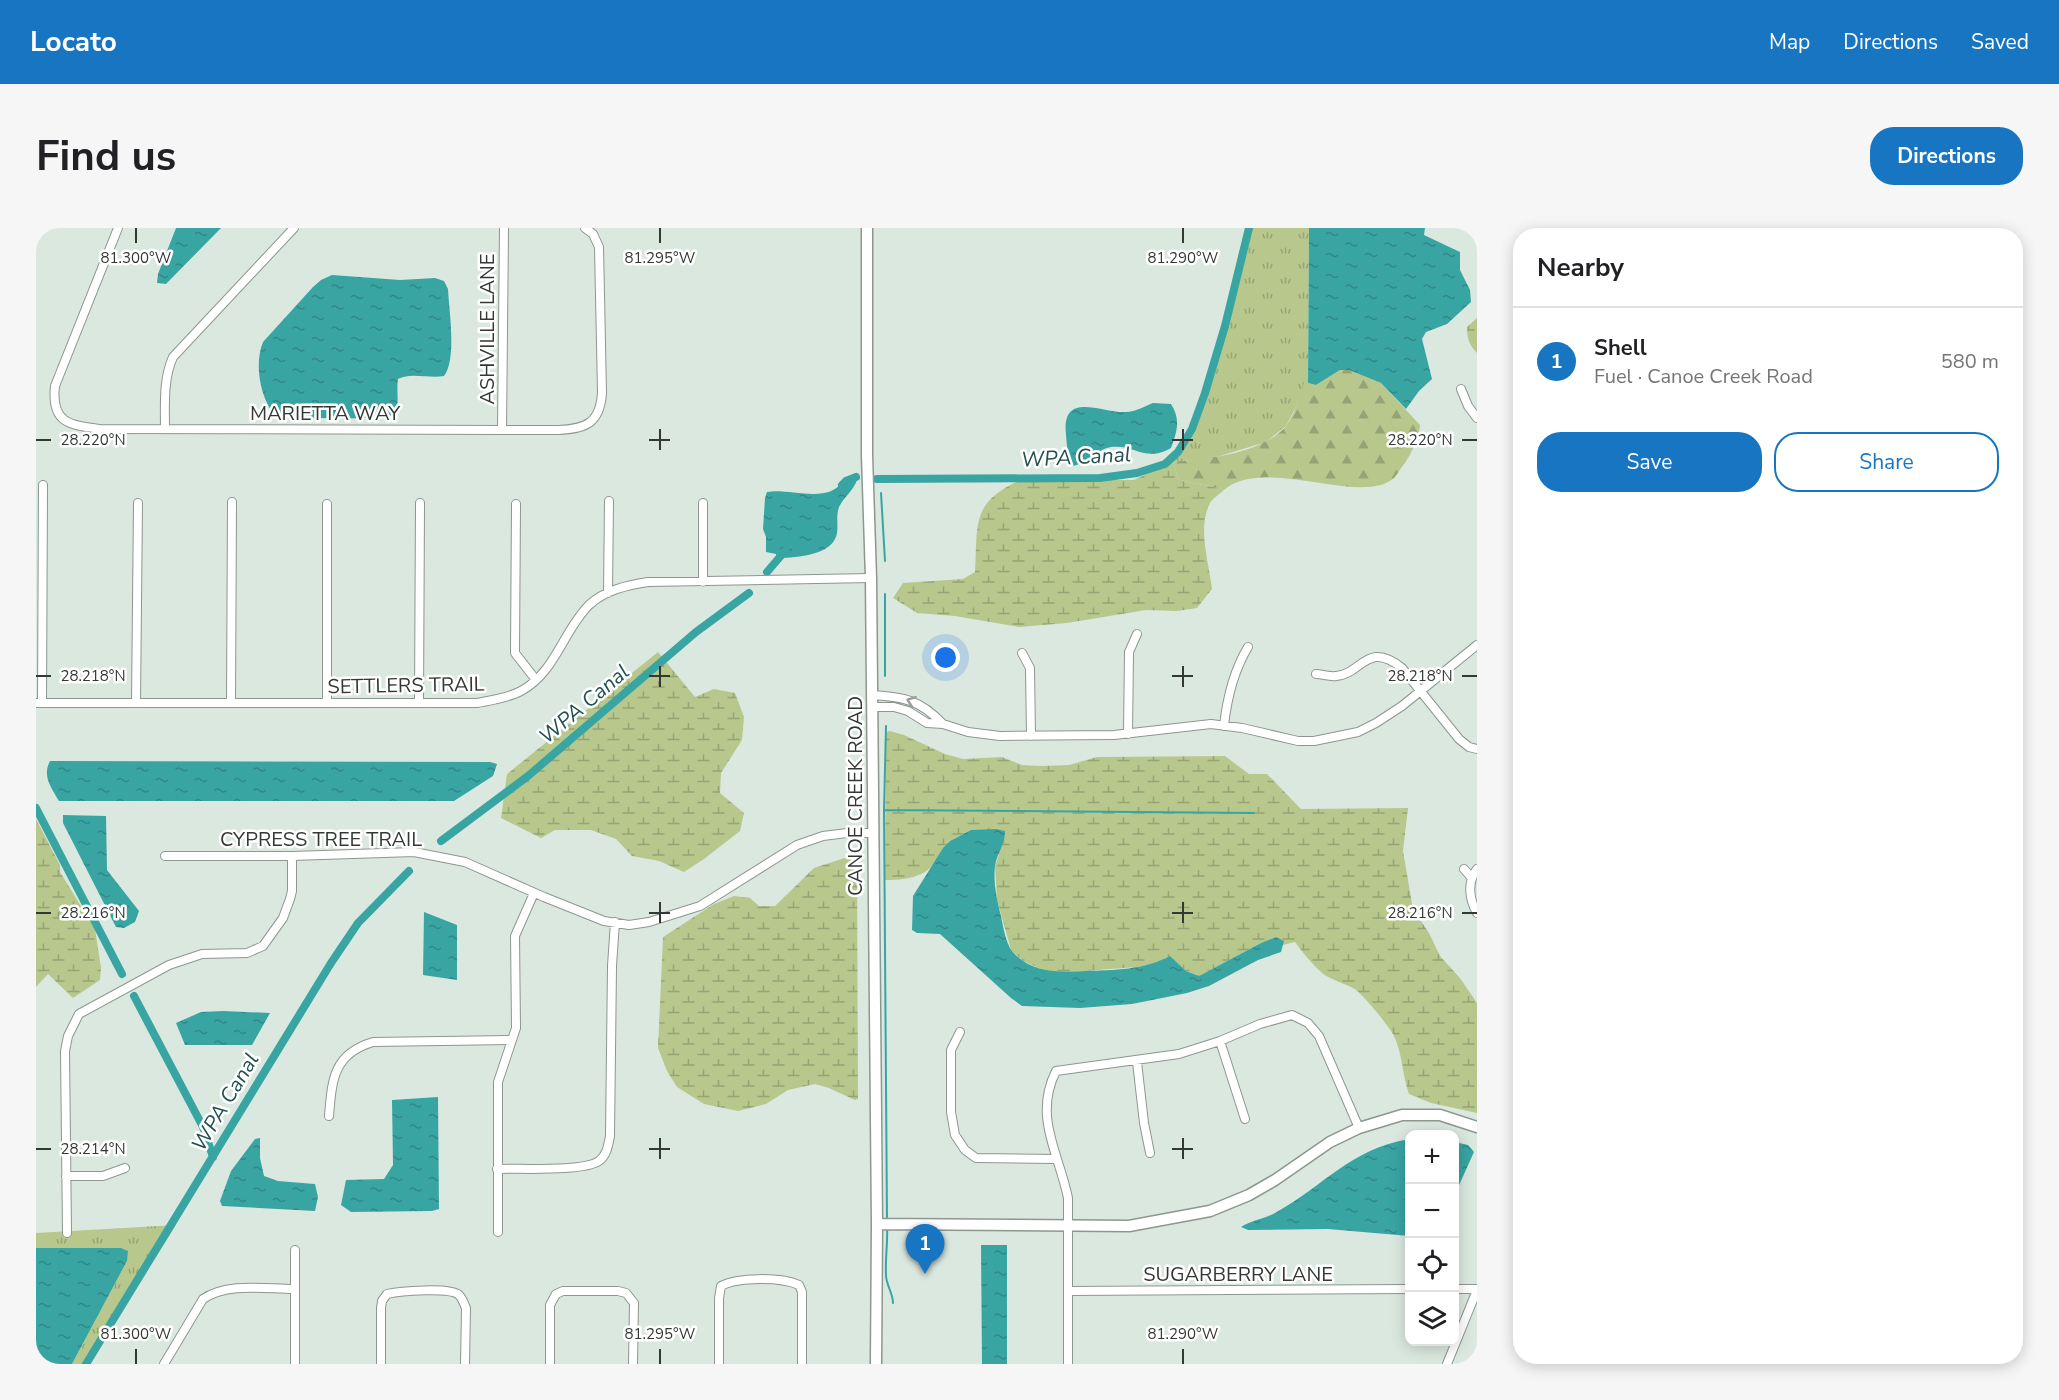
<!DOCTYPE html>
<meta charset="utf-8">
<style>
:root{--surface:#fff;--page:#f6f6f6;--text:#202124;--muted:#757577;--line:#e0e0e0;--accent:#1775c2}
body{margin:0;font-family:"Nunito Sans",sans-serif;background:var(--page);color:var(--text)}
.controls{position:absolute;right:18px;bottom:18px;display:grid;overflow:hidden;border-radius:12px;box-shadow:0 3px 15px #0003}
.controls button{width:54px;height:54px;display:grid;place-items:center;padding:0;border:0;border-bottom:2px solid var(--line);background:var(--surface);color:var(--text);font:30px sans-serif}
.you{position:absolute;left:910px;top:430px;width:21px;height:21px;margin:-15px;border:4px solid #fff;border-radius:50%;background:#1a73e8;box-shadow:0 0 0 9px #1a73e833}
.badge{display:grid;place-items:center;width:39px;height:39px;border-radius:50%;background:var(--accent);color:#fff;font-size:20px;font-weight:700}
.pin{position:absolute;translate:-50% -50px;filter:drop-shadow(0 2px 3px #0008)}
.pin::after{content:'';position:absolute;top:32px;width:21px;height:18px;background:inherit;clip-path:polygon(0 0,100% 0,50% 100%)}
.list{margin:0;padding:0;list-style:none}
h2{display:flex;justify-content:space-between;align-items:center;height:78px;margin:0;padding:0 24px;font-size:26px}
h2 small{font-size:20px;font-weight:400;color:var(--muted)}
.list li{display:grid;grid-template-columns:39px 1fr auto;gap:18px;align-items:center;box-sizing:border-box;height:108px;padding:0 24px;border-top:2px solid var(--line)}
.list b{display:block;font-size:22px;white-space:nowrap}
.list p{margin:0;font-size:20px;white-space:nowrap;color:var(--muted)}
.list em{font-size:20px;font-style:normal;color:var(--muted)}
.actions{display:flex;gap:12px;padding:18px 24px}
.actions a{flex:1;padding:14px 0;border:2px solid var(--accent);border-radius:24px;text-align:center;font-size:21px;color:var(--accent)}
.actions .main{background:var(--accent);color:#fff}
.icon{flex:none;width:33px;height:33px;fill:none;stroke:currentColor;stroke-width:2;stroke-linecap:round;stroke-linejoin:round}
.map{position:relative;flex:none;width:1441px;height:1136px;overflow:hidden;border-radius:24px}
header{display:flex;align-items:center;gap:36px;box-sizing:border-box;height:84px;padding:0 30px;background:var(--accent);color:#fff}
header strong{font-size:28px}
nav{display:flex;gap:33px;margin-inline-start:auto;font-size:21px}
.intro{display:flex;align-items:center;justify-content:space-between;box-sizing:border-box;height:144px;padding:0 36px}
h1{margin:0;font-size:42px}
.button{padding:15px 27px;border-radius:24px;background:var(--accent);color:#fff;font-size:21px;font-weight:700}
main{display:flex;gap:36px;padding:0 36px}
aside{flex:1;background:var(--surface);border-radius:24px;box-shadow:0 3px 15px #0003}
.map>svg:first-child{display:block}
</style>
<header>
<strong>Locato</strong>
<nav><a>Map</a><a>Directions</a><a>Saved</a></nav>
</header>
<div class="intro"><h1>Find us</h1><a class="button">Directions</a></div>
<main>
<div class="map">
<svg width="1441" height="1136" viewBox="0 0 1441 1136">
<defs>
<pattern id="grass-tufts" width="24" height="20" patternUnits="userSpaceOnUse" patternTransform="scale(1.5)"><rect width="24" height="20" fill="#b8c88d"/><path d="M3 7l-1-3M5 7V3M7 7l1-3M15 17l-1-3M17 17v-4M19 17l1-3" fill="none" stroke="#96a374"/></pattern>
<pattern id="forest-firs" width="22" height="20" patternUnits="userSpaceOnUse" patternTransform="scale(1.5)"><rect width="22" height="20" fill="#b8c88d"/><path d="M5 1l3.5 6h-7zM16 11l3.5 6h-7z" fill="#96a374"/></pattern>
<pattern id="wetland-marsh" width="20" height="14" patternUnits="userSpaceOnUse" patternTransform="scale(1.5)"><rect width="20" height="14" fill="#b8c88d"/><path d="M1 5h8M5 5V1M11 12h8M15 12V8" fill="none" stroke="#96a374"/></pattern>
<pattern id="water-ripples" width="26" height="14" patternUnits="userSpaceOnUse" patternTransform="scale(1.5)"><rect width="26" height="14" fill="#39a5a3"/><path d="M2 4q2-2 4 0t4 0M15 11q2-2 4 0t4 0" fill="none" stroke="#318786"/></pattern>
</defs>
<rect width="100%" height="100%" fill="#dbe8e0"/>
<path fill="url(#grass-tufts)" d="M1215 0H1273L1272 146 1260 179 1250 198 1230 214 1171 232 1137 233 1164 189 1199 64Z
M140 997 52 1136H36L91 1033 85 1020H0V1005Z"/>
<path fill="url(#forest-firs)" d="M1304 142H1313L1345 155 1384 197C1383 210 1376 224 1369 235 1365 239 1362 246 1358 250 1325 279 1230 227 1188 262 1173 256 1157 257 1142 251L1137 233C1169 233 1229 224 1250 198 1262 183 1263 162 1272 146V155L1280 157Z"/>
<path fill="url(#wetland-marsh)" d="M1441 90V125C1433 117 1431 110 1431 99Z
M1137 233 1142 251C1157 257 1173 256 1188 262 1184 266 1177 270 1174 275 1161 300 1173 334 1176 361L1161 380 1141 383 1110 382 1031 395 983 399 919 388 881 385 857 370 867 355 927 351 939 344C942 297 934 275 984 252H1098Z
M622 424 659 469 678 461 699 465 708 489 706 512 685 545 684 565 708 585 704 603 668 631 648 644 623 633 596 628 580 611 555 602H519L505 610 465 590 471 546Z
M854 503 868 507 909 526 927 531 966 529 986 537 1006 538 1033 537 1061 529 1189 528 1213 546H1231L1265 581 1372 580 1367 623 1377 681 1393 705 1404 728 1424 750 1441 775V885L1395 875 1373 866C1366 847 1367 827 1358 808 1353 798 1328 768 1320 762 1310 755 1296 753 1286 745 1276 736 1267 725 1259 714L1247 717V713L1240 709 1225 715 1163 748 1150 743 1134 729 1122 735 1102 739 1020 745 1002 740 987 733 975 722 961 672 959 638 963 627 935 602C928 606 920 609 914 613 907 619 905 626 900 633 889 650 868 652 849 652L850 504Z
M0 591 24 637V644L59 701 65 740 64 752 37 770 12 746 0 759Z
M821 626 822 871 819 872 793 860 779 856 752 862 730 876 702 883 668 876 641 859 631 843 622 820 627 709 678 676 698 668 714 670 723 678H739L778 640Z"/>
<path fill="url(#water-ripples)" d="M140 0H185L130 56 121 55 122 46Z
M1273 0H1389L1388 7 1424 24V42L1434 62 1435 74 1411 96 1390 104 1386 111 1396 151 1383 163 1370 181 1345 155 1313 142H1304L1280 157 1272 155Z
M296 47 364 52 399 50 408 53 412 61C413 83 421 131 408 148 394 151 375 144 362 151 360 164 364 175 359 187 319 193 277 190 238 187 224 168 218 136 227 114L277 59 285 52Z
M1117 175 1135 176C1145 191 1141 204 1135 220 1109 235 1099 216 1075 219 1063 221 1061 227 1051 233 1048 235 1042 236 1038 238 1031 227 1031 219 1030 207 1025 161 1067 186 1090 184 1099 184 1109 178 1117 175Z
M807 252H821C817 263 808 269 803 279 799 290 804 302 799 311 791 328 756 330 740 330V326L730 324V309L727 301 729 270 731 264C754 260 794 277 807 252Z
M14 533 454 534 461 536 457 548 418 573H23C15 559 6 548 14 533Z
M27 587 70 588 71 642 103 683 99 694 88 700 80 699 27 595Z
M960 601 969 603C969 617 961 625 959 638 957 654 961 673 965 688 967 699 970 715 976 723 994 745 1023 745 1049 743 1077 742 1109 742 1134 728L1150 743 1163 748 1225 715 1240 709 1248 713 1245 724 1222 732 1173 758 1151 765 1096 776 1044 780 986 778 975 770 904 706 881 705 876 702 877 668 907 620 914 613 935 602Z
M388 684 421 697V752L387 747Z
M187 783 234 785 216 817H149L140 795 165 784Z
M402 869 403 981 396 983 315 984 305 977 310 952 348 951 357 937 356 872Z
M224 910V930L228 948 242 953 279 956 282 969 279 983 186 978 184 973 195 943 219 911Z
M1373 911V1008L1292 1001 1212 1002 1205 999C1216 992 1229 991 1239 985 1288 958 1314 921 1373 911Z
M1419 914 1432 917 1438 924 1419 966Z
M945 1017H971V1136H946Z
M0 1020H85L92 1023 91 1033 36 1136H0Z"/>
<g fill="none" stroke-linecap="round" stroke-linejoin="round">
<path stroke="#39a5a3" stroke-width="2" d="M845 265 849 333
M849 366V448
M850 498 848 582 1218 585
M848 582 851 993
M851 998C852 1015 849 1031 850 1047 850 1057 857 1065 857 1075"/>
<path stroke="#39a5a3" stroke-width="8" d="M841 251 1064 250 1101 245 1129 236 1142 224 1156 201 1169 165 1189 98 1213 0
M806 257 810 253 820 249
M731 344 749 323
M0 580 86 746
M405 613 492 548 660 404 713 365
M98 768 167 899 177 929
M50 1136 295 735 322 695 373 643"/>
<g stroke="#8c9790" stroke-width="10">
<path id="street" d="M82 0 19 158C15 195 33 197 64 201L522 202C550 201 564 195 566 165L563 19 557 6 549 0
M1425 161 1432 178 1441 190
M129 201C129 177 127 151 137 129L258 0
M466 202 468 0
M480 276 479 425 500 452
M667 354V275
M572 365 573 273
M986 425 994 440 995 508
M1280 446C1286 446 1294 449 1300 448 1326 446 1331 412 1366 440L1423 511 1433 519 1441 521
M836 467C869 469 884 472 907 496
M0 475H441C456 472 472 470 485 463 519 445 527 403 553 377 569 362 592 357 612 354L835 350
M6 475 7 257
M100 475 102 275
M195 475 196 274
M291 475V276
M383 475 384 275
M836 479H858L872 483 891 495 907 496 932 504 964 508 1078 507 1175 496 1206 500 1262 513H1278L1322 504 1340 495 1366 478 1441 417
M1188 498C1191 470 1197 444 1212 419
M1092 506 1093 424 1101 406
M129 628H256L378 624 429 634 508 669 568 693 593 697 613 694 664 678 761 617 787 608 811 605H837
M1428 641 1435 649
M1441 641C1431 654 1433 671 1441 685
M924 804 915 822V884L919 907 929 922 940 930 1020 931
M1184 813 1209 891
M1101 834 1108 895 1114 925
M293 888C296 852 297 826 337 814L476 812
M461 941C483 940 547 944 563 933 571 927 572 918 574 908L576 738 579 694
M30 948H67L89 940
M462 1004V854L480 800 479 708 498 665
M31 1005 29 823 32 808 43 786 133 737 166 726 211 725 227 718 247 690 254 671 256 663V628
M259 1022V1136
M1418 1061H1441
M1032 1063 1374 1061
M128 1136 167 1071C192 1054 229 1061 258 1061
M345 1136V1080L346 1073 351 1066C364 1063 414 1059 423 1067 427 1071 428 1076 430 1080L429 1136
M514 1136V1077L520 1066 527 1063H582L590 1065 598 1075 597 1136
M683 1136V1070L685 1058C702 1049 745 1049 763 1057L766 1064V1136
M1032 1136V970C1023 925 997 889 1020 843L1143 826 1184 813 1224 796 1256 787 1272 795 1283 808 1323 900
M1411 1136 1441 1062"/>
</g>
<g stroke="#8c9790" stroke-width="13">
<path id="secondary" d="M831 0V227L835 350 841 996 840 1136
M841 996 1093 998 1174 983 1213 967 1239 952 1294 914 1323 900 1366 887H1404L1441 899"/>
</g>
<use href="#street" stroke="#fff" stroke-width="8"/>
<use href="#secondary" stroke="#fff" stroke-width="10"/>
</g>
<defs><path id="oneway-chevron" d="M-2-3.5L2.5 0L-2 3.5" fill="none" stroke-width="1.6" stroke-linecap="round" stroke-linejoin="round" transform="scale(1.5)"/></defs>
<use stroke="#999c9a" href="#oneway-chevron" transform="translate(875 473) rotate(-160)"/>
<path fill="none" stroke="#333835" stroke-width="2" d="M100 0V15M624 0V15M1147 0V15M624 201V222M1147 201V222M0 212H15M613 212H634M1136 212H1157M1426 212H1441M624 438V459M1147 438V459M0 448H15M613 448H634M1136 448H1157M1426 448H1441M624 674V695M1147 674V695M0 685H15M613 685H634M1136 685H1157M1426 685H1441M624 910V931M1147 910V931M0 921H15M613 921H634M1136 921H1157M100 1121V1136M624 1121V1136M1147 1121V1136"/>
<g text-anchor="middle" stroke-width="5" stroke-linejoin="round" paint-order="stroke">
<g font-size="20" fill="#333835" stroke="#fff">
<text transform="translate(451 101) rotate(-90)" y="7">ASHVILLE LANE</text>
<text x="289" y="192">MARIETTA WAY</text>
<text transform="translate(370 457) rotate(-1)" y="7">SETTLERS TRAIL</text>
<text transform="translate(819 568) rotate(-90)" y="7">CANOE CREEK ROAD</text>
<text x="285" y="618">CYPRESS TREE TRAIL</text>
<text x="1202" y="1053">SUGARBERRY LANE</text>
</g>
<g font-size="21" font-style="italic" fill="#235150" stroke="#fff">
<text transform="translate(1040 229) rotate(-3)" y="7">WPA Canal</text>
<text transform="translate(548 476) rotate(-40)" y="7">WPA Canal</text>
<text transform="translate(189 874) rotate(-59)" y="7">WPA Canal</text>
</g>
</g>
<g font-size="15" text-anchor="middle" fill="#333835" stroke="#fff" stroke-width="5" stroke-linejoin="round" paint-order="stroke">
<text x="100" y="35">81.300°W</text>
<text x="624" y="35">81.295°W</text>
<text x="1147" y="35">81.290°W</text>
<text x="57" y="217">28.220°N</text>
<text x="1384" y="217">28.220°N</text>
<text x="57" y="453">28.218°N</text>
<text x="1384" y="453">28.218°N</text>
<text x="57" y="690">28.216°N</text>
<text x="1384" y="690">28.216°N</text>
<text x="57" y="926">28.214°N</text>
<text x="100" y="1111">81.300°W</text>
<text x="624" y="1111">81.295°W</text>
<text x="1147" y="1111">81.290°W</text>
</g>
</svg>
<div class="controls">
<button>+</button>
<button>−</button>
<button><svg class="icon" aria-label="locate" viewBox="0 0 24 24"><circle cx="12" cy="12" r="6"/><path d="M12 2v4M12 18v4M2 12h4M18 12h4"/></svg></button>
<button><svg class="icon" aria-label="layers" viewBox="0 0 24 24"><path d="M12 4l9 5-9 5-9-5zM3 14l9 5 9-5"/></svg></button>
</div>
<div class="you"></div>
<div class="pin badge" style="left:889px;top:1046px">1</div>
</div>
<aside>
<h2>Nearby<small></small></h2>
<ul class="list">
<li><span class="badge">1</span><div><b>Shell</b><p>Fuel · Canoe Creek Road</p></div><em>580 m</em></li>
</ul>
<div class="actions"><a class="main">Save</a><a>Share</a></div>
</aside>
</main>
